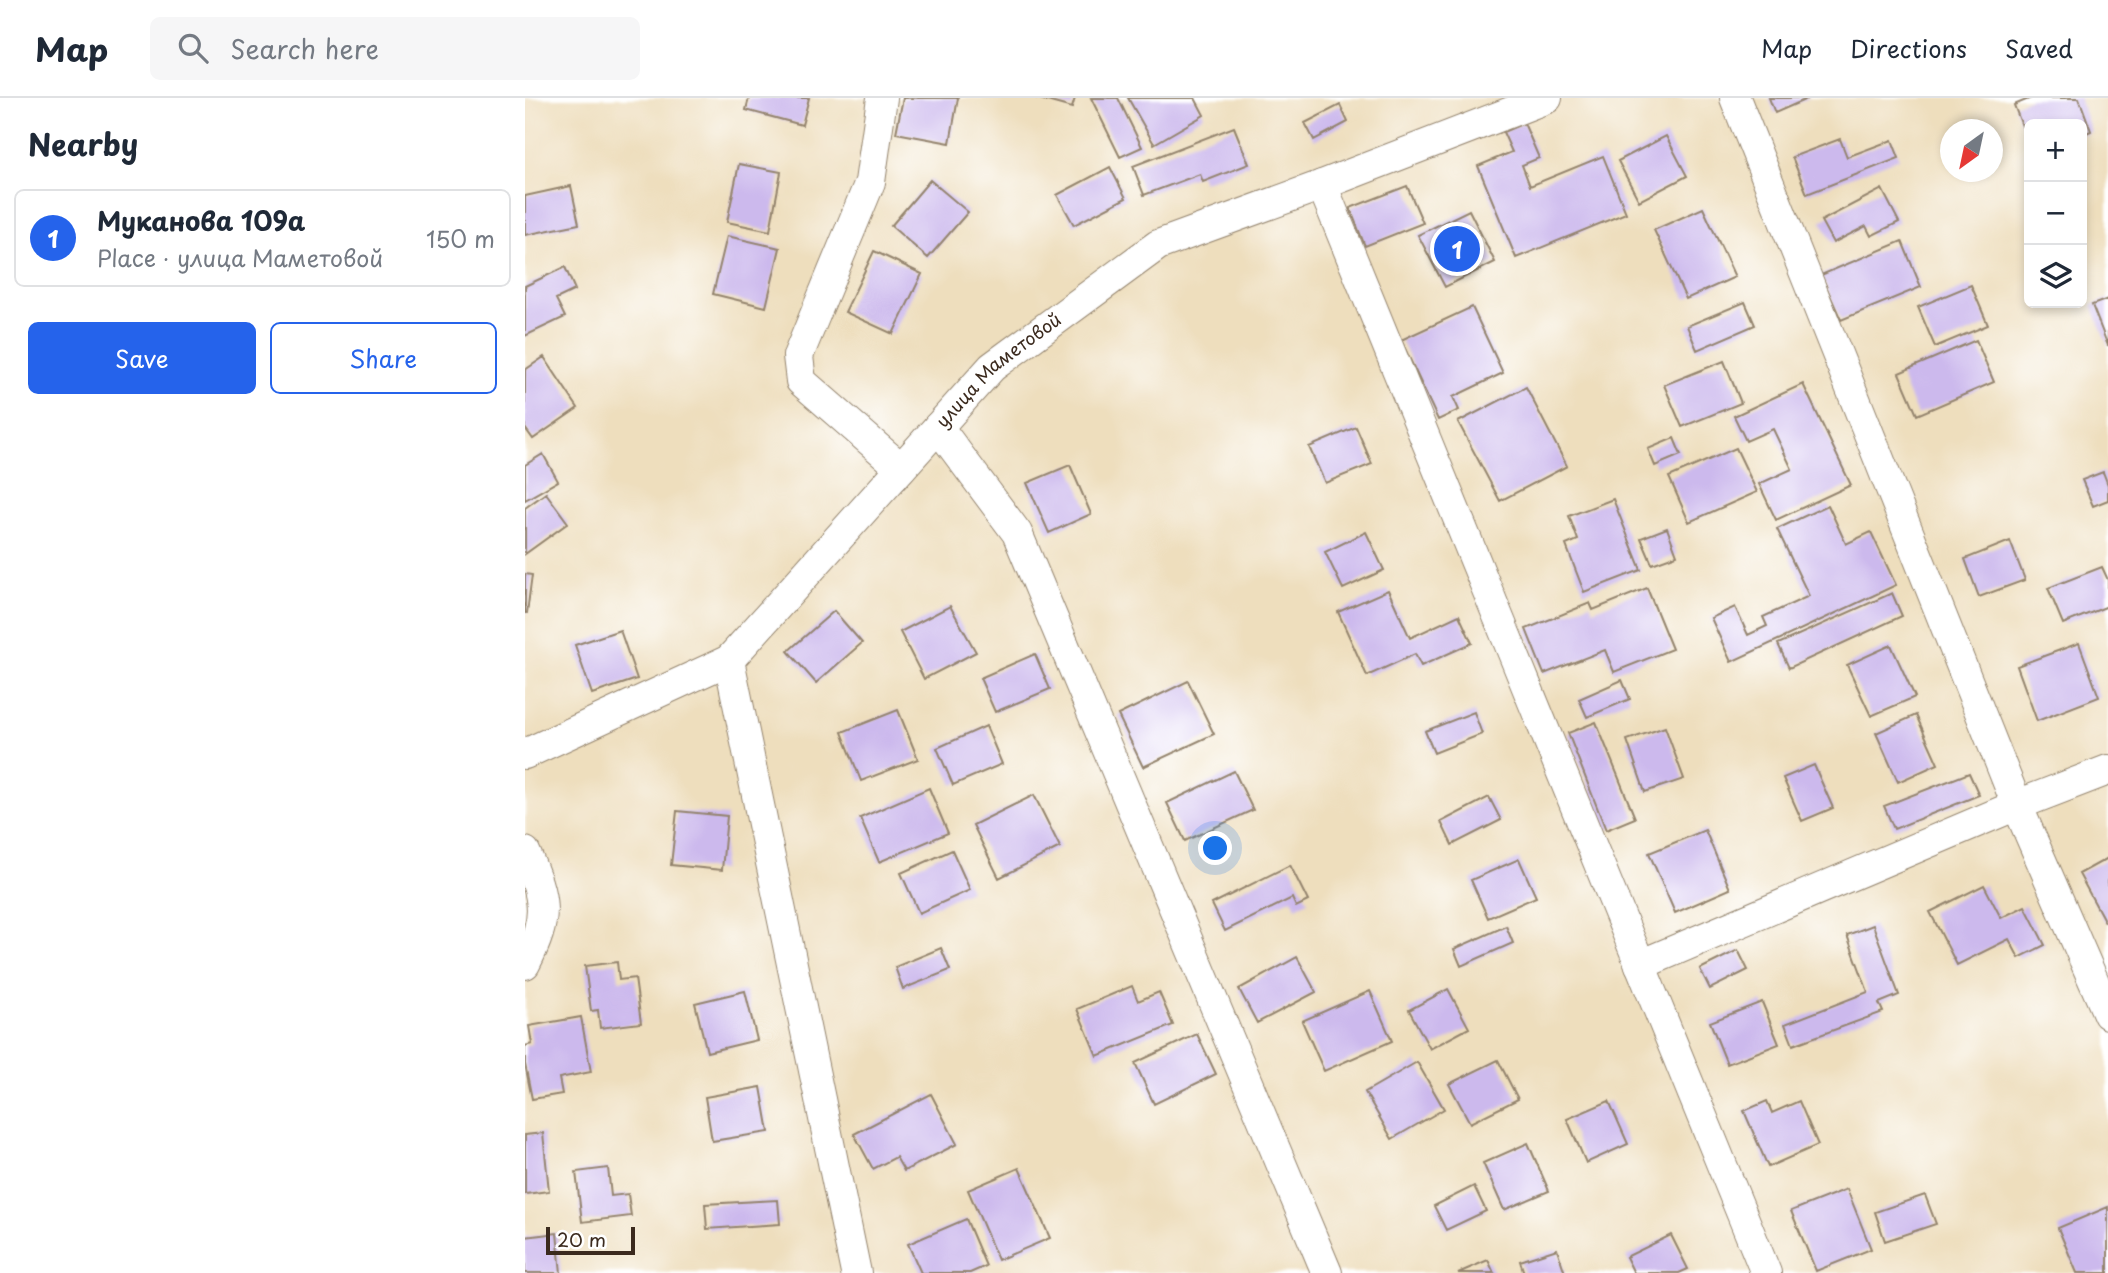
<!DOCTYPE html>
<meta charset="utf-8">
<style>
:root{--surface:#fff;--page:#f6f6f7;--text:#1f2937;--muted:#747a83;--line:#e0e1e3;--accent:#2563eb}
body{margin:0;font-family:"Playpen Sans",sans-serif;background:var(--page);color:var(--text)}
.controls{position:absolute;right:21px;top:21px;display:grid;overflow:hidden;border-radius:10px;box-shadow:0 4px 10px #0003}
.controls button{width:63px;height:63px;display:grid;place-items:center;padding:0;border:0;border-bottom:2px solid var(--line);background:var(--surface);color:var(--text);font:35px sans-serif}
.compass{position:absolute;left:1415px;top:21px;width:63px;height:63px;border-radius:50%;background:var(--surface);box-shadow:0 4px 10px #0003;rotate:213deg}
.scale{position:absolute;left:21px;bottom:18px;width:89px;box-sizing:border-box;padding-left:7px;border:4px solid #3b2a1e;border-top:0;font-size:19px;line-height:24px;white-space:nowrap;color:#3b2a1e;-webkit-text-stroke:5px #fff;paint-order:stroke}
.you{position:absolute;left:691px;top:751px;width:24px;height:24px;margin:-18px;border:5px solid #fff;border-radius:50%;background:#1a73e8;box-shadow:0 0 0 10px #1a73e833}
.badge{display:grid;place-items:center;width:46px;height:46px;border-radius:50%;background:var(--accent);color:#fff;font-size:23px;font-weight:700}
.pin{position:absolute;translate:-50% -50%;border:4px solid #fff;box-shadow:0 2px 7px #0006}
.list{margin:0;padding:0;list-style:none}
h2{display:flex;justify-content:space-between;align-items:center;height:91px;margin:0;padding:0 28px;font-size:30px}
h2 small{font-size:23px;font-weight:400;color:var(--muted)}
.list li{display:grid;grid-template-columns:46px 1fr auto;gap:21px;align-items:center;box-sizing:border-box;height:98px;margin:0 14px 14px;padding:0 14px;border:2px solid var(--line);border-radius:10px}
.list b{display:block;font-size:26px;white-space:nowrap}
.list p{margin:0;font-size:23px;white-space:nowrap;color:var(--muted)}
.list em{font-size:23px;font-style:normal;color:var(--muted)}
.actions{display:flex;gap:14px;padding:21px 28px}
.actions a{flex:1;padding:16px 0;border:2px solid var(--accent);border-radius:10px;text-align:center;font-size:24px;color:var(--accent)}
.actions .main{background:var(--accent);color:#fff}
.icon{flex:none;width:38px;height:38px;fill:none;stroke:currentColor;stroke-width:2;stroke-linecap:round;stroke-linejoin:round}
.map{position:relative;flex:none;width:1583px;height:1175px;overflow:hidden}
header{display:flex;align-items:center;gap:42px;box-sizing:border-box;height:98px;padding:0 35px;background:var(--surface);border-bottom:2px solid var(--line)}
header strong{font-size:33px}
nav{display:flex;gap:38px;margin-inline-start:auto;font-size:24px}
.search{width:490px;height:63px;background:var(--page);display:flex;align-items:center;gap:18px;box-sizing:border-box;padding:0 24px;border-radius:10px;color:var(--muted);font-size:26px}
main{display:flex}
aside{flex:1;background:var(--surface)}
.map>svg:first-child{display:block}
</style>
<header>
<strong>Map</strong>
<div class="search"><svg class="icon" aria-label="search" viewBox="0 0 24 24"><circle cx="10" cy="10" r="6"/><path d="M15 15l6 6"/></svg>Search here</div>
<nav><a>Map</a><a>Directions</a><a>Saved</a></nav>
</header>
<main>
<aside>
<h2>Nearby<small></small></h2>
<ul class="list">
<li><span class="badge">1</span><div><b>Муканова 109а</b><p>Place · улица Маметовой</p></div><em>150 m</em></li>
</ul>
<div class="actions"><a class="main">Save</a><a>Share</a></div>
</aside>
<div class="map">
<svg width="1583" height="1175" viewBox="0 0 1583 1175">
<rect width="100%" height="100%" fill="#fff"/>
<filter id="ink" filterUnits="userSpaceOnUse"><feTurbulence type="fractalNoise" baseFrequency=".0143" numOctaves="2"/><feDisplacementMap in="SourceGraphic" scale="14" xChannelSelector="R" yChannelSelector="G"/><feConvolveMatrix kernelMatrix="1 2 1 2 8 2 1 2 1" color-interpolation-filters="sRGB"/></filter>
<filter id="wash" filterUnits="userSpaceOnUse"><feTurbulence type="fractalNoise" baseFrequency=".00686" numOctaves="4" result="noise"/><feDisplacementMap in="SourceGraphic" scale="28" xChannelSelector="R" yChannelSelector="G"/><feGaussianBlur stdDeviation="1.57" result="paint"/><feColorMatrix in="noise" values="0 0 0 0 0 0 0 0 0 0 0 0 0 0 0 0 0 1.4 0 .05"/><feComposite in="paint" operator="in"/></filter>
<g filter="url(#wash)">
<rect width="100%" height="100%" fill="#eedebd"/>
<g id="blocks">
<path fill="#ccb9ed" d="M224 0H284L277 27 221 12Z
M378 0H433L425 45 371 35Z
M511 0H550L547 10Z
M566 0H593L617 49 595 59Z
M603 0H670L679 17 629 46Z
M1244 0H1284L1250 15Z
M1506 0H1554L1566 33 1557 37V26H1504V46L1489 7Z
M815 7 823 24 789 42 780 25Z
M999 25 1014 60 997 67 1005 88 1078 58 1101 115 991 160 953 68 987 54 978 34Z
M709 29 724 66 678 84 675 76 619 97 608 68Z
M1141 38 1162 78 1114 103 1093 63Z
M1315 41 1322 59 1367 42 1374 60 1282 96 1267 59Z
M214 66 256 74 245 133 202 124Z
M585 69 601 100 549 127 532 97Z
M405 82 443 114 403 160 366 128Z
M46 88 54 126 0 137V98Z
M882 88 898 125 840 148 825 110Z
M1357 91 1374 124 1346 138 1341 128 1308 145 1296 123Z
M1178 110 1210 179 1161 201 1129 132Z
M944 112 970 164 920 189 893 137Z
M202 138 255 150 241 209 188 196Z
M1377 143 1396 189 1316 222 1296 177Z
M349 153 397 176 368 236 320 214Z
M40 169 50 192 31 201 40 219 0 238V188Z
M1446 187 1463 227 1410 249 1393 209Z
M1583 201V248L1567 207Z
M1220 204 1230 227 1172 252 1162 228Z
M947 209 978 275 928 299 934 312 913 322 876 242Z
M1451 242 1469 284 1392 317 1374 275Z
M19 259 53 310 8 341 0 330V272Z
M1199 263 1216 305 1157 329 1139 287Z
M1278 286 1326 387 1251 422 1234 386 1267 371 1248 331 1221 343 1209 318Z
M1001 289 1042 368 975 403 933 324Z
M831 329 847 366 800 385 784 349Z
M1149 340 1156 357 1130 368 1123 351Z
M1211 350 1232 394 1164 424 1144 379Z
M18 356 33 383 0 402V367Z
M545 367 566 416 524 435 502 385Z
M1578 374 1583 387V402L1568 408 1557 382Z
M21 395 43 425 0 456V410Z
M1088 401 1116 472 1059 494 1041 447 1053 442 1044 418Z
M1303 407 1321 446 1346 434 1371 487 1206 564 1186 520 1210 509 1223 537 1242 528 1238 519 1284 498 1252 431Z
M1142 430 1152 457 1127 466 1116 440Z
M841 434 859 472 818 491 800 454Z
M1485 443 1500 482 1454 499 1440 461Z
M1577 469 1583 482V508L1538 526 1523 490Z
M0 476 7 477 2 515H0Z
M1122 490 1147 551 1089 574 1080 552 1019 576 1001 531 1065 505 1068 512Z
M863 492 885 540 934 517 947 545 896 568 890 556 842 578 813 514Z
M1367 495 1377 518 1264 570 1253 546Z
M425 508 451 554 399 581 375 534Z
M309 513 337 545 291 585 263 553Z
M95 532 112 581 67 596 50 547Z
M1554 545 1574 599 1512 623 1492 568Z
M1366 547 1390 599 1346 618 1322 567Z
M510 556 525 591 470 614 455 580Z
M1097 582 1105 601 1062 619 1054 601Z
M663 583 689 636 618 669 593 617Z
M373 612 393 661 336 683 317 634Z
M949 614 957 636 909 655 900 633Z
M1391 617 1413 666 1373 684 1351 635Z
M1071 624 1110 720 1081 732 1043 635Z
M461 628 477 666 428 687 412 650Z
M1140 629 1159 681 1120 694 1102 642Z
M1289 667 1308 710 1277 723 1258 680Z
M709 673 728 712 660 743 642 705Z
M1444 675 1454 697 1369 731 1359 708Z
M404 690 423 735 354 764 335 720Z
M509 697 535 749 474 780 448 727Z
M964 699 976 722 927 747 916 724Z
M152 713 202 718 197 772 146 767Z
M1180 732 1205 791 1150 815 1124 755Z
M427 752 445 792 394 815 376 775Z
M1583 760V823L1580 824 1554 776Z
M994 761 1011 799 963 820 946 782Z
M765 767 783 803 771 809 767 800 700 833 687 806Z
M1459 787 1476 820 1500 808 1520 847 1494 860 1484 841 1432 867 1405 814Z
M1348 827 1374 897 1354 905 1358 914 1268 947 1260 926 1343 894 1322 837Z
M981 828 988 845 936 868 929 851Z
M416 850 425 872 378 891 370 869Z
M1213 852 1223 872 1185 891 1175 871Z
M772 859 791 894 732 925 714 891Z
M92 864 94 882 110 880 116 925 75 930 73 912 66 913 60 868Z
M607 888 613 903 634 894 648 927 572 958 552 911Z
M923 891 944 930 905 951 884 912Z
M220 893 232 942 182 954 170 905Z
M845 893 867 943 799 973 777 923Z
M1237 904 1254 946 1202 966 1185 924Z
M56 919 66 974 34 980 37 996 7 1001 0 966V948L7 946 4 928Z
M672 936 691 976 629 1006 610 965Z
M973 962 993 1001 945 1025 924 986Z
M892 964 919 1011 867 1041 840 994Z
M236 989 244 1034 187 1043 180 999Z
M406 996 432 1046 379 1073 371 1059 348 1071 329 1036Z
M1084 1003 1103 1046 1061 1065 1042 1021Z
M1242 1003 1247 1015 1274 1003 1293 1047 1243 1069 1219 1013Z
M18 1035 24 1093 0 1096V1037Z
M1003 1045 1024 1093 979 1112 958 1065Z
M83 1070 86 1098 103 1096 106 1118 57 1124 51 1074Z
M494 1070 525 1140 473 1162 443 1092Z
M949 1088 961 1113 921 1132 909 1108Z
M1322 1091 1346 1151 1291 1173 1266 1113Z
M1400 1097 1411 1126 1360 1143 1350 1114Z
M253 1102 255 1126 182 1131 180 1106Z
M1583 1109V1175H1552L1533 1130Z
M441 1121 461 1168 445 1175H396L383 1146Z
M32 1135 36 1175H0V1139Z
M1146 1137 1163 1171 1154 1175H1109L1101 1159Z
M1032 1151 1040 1175H999L995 1163Z
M963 1162 969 1175H933Z"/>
</g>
</g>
<g filter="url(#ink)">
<use href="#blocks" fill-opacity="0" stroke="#94846e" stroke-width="2"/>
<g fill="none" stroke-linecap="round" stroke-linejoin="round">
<g stroke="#94846e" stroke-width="32">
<g id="minor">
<path d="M357 0 345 84 273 258 276 283 376 370"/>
<path d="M1210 0 1492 707 1583 916"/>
<path d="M797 87 1241 1175"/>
<path d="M413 329 492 435 802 1175"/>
<path d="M204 562 331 1175"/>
<path id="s1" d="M0 656 204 562 467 269 633 147 797 87 1022 0"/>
<path d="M0 754C21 802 24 819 0 866"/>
<path d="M1115 867 1492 707 1583 672"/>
</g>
</g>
<use href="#minor" stroke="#fff" stroke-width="30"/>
</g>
</g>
<g text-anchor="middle" stroke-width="7" stroke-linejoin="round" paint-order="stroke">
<g font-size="18" fill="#3b2a1e" stroke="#fff">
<text dy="6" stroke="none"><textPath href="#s1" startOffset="621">улица Маметовой</textPath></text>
</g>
</g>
</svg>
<div class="controls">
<button>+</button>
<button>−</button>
<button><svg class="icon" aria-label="layers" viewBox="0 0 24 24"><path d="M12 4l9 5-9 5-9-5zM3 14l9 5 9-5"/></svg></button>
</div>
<svg class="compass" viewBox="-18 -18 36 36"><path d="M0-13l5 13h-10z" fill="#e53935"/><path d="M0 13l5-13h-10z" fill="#747a83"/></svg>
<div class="scale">20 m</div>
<div class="you"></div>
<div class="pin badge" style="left:932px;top:151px">1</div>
</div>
</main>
